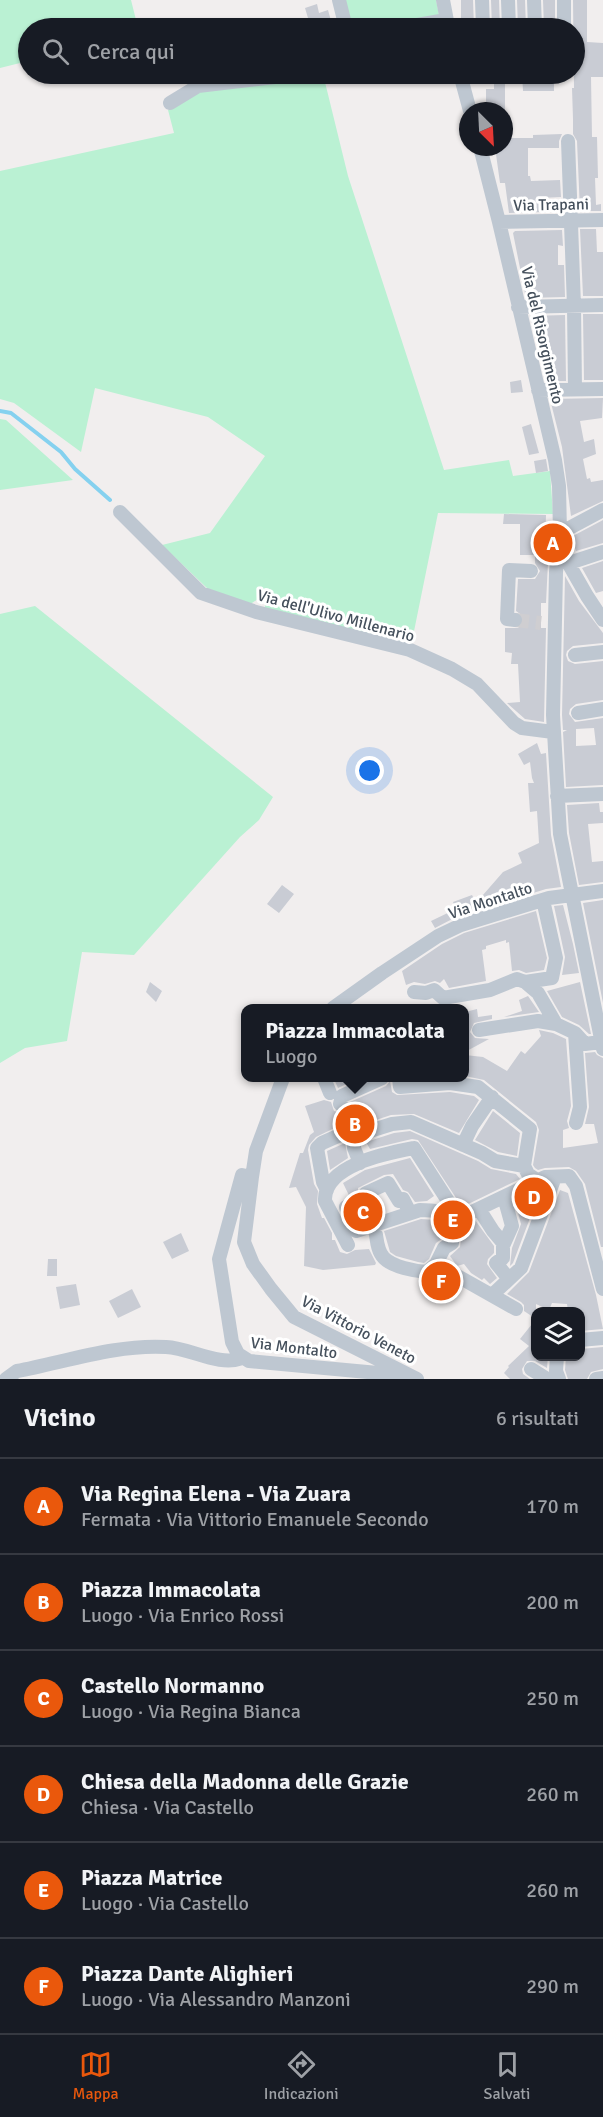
<!DOCTYPE html>
<html lang="it">
<meta charset="utf-8">
<style>
:root{--surface:#171b24;--page:#242831;--text:#f1f3f6;--muted:#9ea1a6;--line:#363941;--accent:#ea580c}
body{margin:0;font-family:Signika,sans-serif;background:var(--page);color:var(--text)}
.controls{position:absolute;right:18px;bottom:18px;display:grid;overflow:hidden;border-radius:12px;box-shadow:0 2px 4px #0004}
.controls button{width:54px;height:54px;display:grid;place-items:center;padding:0;border:0;border-bottom:2px solid var(--line);background:var(--surface);color:var(--text);font:30px sans-serif}
.compass{position:absolute;left:459px;top:102px;width:54px;height:54px;border-radius:50%;background:var(--surface);box-shadow:0 2px 4px #0004;rotate:156deg}
.you{position:absolute;left:370px;top:771px;width:21px;height:21px;margin:-15px;border:4px solid #fff;border-radius:50%;background:#1a73e8;box-shadow:0 0 0 9px #1a73e833}
.badge{display:grid;place-items:center;width:39px;height:39px;border-radius:50%;background:var(--accent);color:#fff;font-size:20px;font-weight:700}
.pin{position:absolute;translate:-50% -50%;border:3px solid #fff;box-shadow:0 2px 6px #0006}
.popup{position:absolute;left:241px;top:1004px;width:228px;height:78px;box-sizing:border-box;display:grid;place-content:center;border-radius:12px;background:var(--surface);filter:drop-shadow(0 2px 4px #0005);font-size:20px;white-space:nowrap;color:var(--muted)}
.popup b{font-size:22px;color:var(--text)}
.popup::after{content:'';position:absolute;left:50%;top:100%;margin-left:-12px;border:12px solid transparent;border-top-color:var(--surface)}
.list{margin:0;padding:0;list-style:none}
h2{display:flex;justify-content:space-between;align-items:center;height:78px;margin:0;padding:0 24px;font-size:26px}
h2 small{font-size:20px;font-weight:400;color:var(--muted)}
.list li{display:grid;grid-template-columns:39px 1fr auto;gap:18px;align-items:center;box-sizing:border-box;height:96px;padding:0 24px;border-top:2px solid var(--line)}
.list b{display:block;font-size:22px;white-space:nowrap}
.list p{margin:0;font-size:20px;white-space:nowrap;color:var(--muted)}
.list em{font-size:20px;font-style:normal;color:var(--muted)}
.icon{flex:none;width:33px;height:33px;fill:none;stroke:currentColor;stroke-width:2;stroke-linecap:round;stroke-linejoin:round}
.map{position:relative;flex:none;width:603px;height:1379px;overflow:hidden}
.search{position:absolute;background:var(--surface);box-shadow:0 2px 4px #0004;left:18px;right:18px;top:18px;height:66px;display:flex;align-items:center;gap:15px;box-sizing:border-box;padding:0 21px;border-radius:33px;color:var(--muted);font-size:22px}
.sheet{height:654px;background:var(--surface)}
nav{display:flex;justify-content:space-around;align-items:center;box-sizing:border-box;height:84px;border-top:2px solid var(--line);background:var(--surface);font-size:16px;color:var(--muted)}
nav a{display:grid;justify-items:center;gap:3px}
nav .on{color:var(--accent)}
.map>svg:first-child{display:block}
</style>
<div class="map">
<svg width="603" height="1379" viewBox="0 0 603 1379">
<rect width="100%" height="100%" fill="#f1eeee"/>
<path fill="#baf1d3" d="M0 0H131L138 28H28V61L0 68Z
M343 0H436L439 15 388 28H349Z
M323 74 348 176 444 470 509 460 513 476 550 471 553 514 438 513 411 646 265 610V602L258 599 249 605 209 590 162 545 210 533 265 456 208 417 95 388 81 452 14 403 0 399V171L174 133 168 110 199 89 270 84Z
M0 419 6 420 73 480 0 490Z
M35 606 273 797 259 820 240 837 134 955 82 952 67 1041 25 1048 0 1063V614Z"/>
<g fill="none" stroke-linecap="round" stroke-linejoin="round">
<path stroke="#85d1ef" stroke-width="4" d="M0 411 11 413 61 452 75 469 110 500"/>
</g>
<path fill="#c9ccd4" fill-rule="evenodd" d="M461 0H473L474 28H461Z
M491 0H499L500 28H492Z
M517 0H525L526 28H518Z
M543 0H555V28H544Z
M573 0H587V42L603 43V77H591L592 137H597L598 178H595L596 205 601 204V211H580L577 141 573 134V119L572 88H574Z
M317 4 319 13 328 10 333 28H311L305 8Z
M522 74H554V91H523Z
M494 82H505V111H486V89H494Z
M562 134 559 141V148H528V176H530L531 181 560 180 561 197 541 198 542 212 509 213 505 183H500L495 147H504V138H533V135Z
M580 229H596L597 252H603V296H583Z
M562 230 563 246 558 245V265H564L565 297 526 298 513 233 515 231Z
M583 314H603V380H584Z
M565 315 566 381H546L530 316Z
M521 380 523 392 511 393 510 382Z
M603 398 602 418 580 421 584 442 594 439 596 454 583 459 587 479 590 478 591 482 603 480V501L571 516 562 447 550 399Z
M531 424 539 453 529 455 522 427Z
M546 459 548 471 536 473 534 461Z
M504 514 546 515 544 562H548L546 603H541V628H546L544 722 525 719 507 703 520 702 518 664H511L512 653 505 652V628H518L524 622 523 616 516 611 518 579H535L540 571 535 563V555H520V524H503Z
M603 520V543L576 551 571 537Z
M603 561V591L596 593 582 568Z
M565 576 579 601 603 633V643L573 646 567 651 566 655 568 661 575 664 603 661V700L576 704 570 709 569 714 575 722 603 718V785L566 787 563 732 567 730H563L562 715ZM594 728 596 745 576 746V729Z
M537 743 541 754 546 753 551 835 561 887 546 889 458 916 435 928 431 921 456 909 453 902 472 895 476 903 503 872 522 863 518 853 539 843 537 811 530 812 528 783H534L532 778 530 762 524 765 518 754Z
M599 803 600 812H603V823L588 824 592 862 603 861V882L579 885 569 833 567 805Z
M282 885 294 894 279 913 267 904Z
M603 900V1003L583 903Z
M563 905 573 944 579 973 562 975 565 957 554 906Z
M536 911 547 958 544 970 526 973 519 970 512 971 509 942 506 943V940L486 946V949L482 950 486 981 449 988 444 979 440 983 435 981 425 984 414 982 406 985 402 971 442 944 464 933Z
M150 982 162 991 156 1002 146 992Z
M580 982 591 1034H589L579 1025 562 1017 547 991Z
M528 996 539 1012 504 1017 522 1011 519 1000Z
M477 1009 478 1017 492 1015V1019L474 1023 470 1032 475 1038 489 1039 465 1052V1012Z
M539 1030 553 1033 566 1039 571 1106 567 1121 569 1128 563 1130V1148L598 1143 594 1124H585L589 1107 585 1053 595 1052 597 1055 603 1058V1247H601L585 1184 576 1171 569 1167 545 1168 538 1170 535 1168 533 1165 539 1130 536 1122 484 1080 465 1076V1055L483 1057 507 1071 521 1051 525 1054 541 1036Z
M333 1077H361L338 1088Z
M390 1081 392 1092 397 1095 450 1092 474 1096 479 1100 459 1133 414 1114 391 1115 364 1124 358 1119 352 1120 348 1114 349 1121 316 1137 309 1145 308 1150 314 1184 318 1191 317 1204 322 1218H324L332 1233V1240H335L340 1252 347 1254 355 1250 369 1249 376 1263 375 1265 323 1270 304 1266 306 1207 296 1187 289 1188 300 1153H303L310 1135 314 1132 305 1106 324 1100 331 1102 334 1111 342 1113 347 1110 350 1102 386 1086Z
M493 1111 520 1133 517 1156 498 1152 475 1140Z
M410 1131 478 1161 491 1169 516 1174 520 1179 462 1207 418 1140 412 1139 370 1149 366 1142 394 1133Z
M345 1143 348 1158 330 1170 327 1151Z
M410 1158 434 1196 427 1201 415 1202 408 1192 403 1190 393 1174 384 1175 358 1188V1196L368 1218 361 1220 343 1183 365 1170Z
M541 1189 513 1263 510 1266 512 1248 521 1224 515 1202Z
M560 1190 568 1193 596 1295 603 1329 580 1331V1311H568L567 1304 552 1303 549 1310 536 1304V1319L524 1311V1305L521 1302 507 1294 529 1272Z
M421 1219 436 1220 444 1224 443 1238 436 1243 429 1259 424 1263 418 1262 396 1256 390 1252 384 1231Z
M475 1220 494 1246V1253L488 1259 487 1264 497 1278 490 1284 484 1278 482 1280 471 1273 464 1264 457 1266 450 1256 460 1247 462 1230 467 1227 466 1225Z
M181 1233 189 1251 172 1259 163 1242Z
M48 1259H57V1276H47Z
M76 1284 80 1305 60 1309 56 1287Z
M132 1289 141 1307 118 1318 109 1301Z
M536 1319V1356H548L547 1368 535 1361H527L522 1369 523 1374 530 1379H510L504 1373 509 1367 508 1366 529 1346 520 1339Z
M603 1347V1369L591 1372 587 1379H568L565 1370 566 1356H580V1349Z"/>
<g fill="none" stroke-linecap="round" stroke-linejoin="round">
<path stroke="#cfced1" stroke-width="14" stroke-dasharray="14 7" stroke-linecap="butt" d="M515 620 541 623"/>
<path stroke="#bec7d1" stroke-width="14" d="M339 0 346 28
M443 0 448 26
M482 0 483 28
M508 0 509 28
M534 0 535 28
M564 0V28
M400 28 446 20
M460 74 470 111
M170 103 198 86 302 74
M568 141 574 306 575 389
M480 147 499 222 555 460 559 486 560 533 556 572 553 715 560 834 603 1049
M499 222 603 220
M518 307 603 305
M538 390 603 389
M120 512 201 593 256 612 410 650 452 669 477 684 514 723 522 728 553 732
M560 533 603 510
M559 547 587 596 603 620
M569 563 603 552
M515 620 507 619 509 570 531 571
M575 655 603 652
M578 713 603 709
M557 796 603 794
M525 982 552 978 556 958 543 900
M414 992 426 993 434 990 443 998 490 990 517 979 525 982 538 993 556 1024 575 1033 585 1044 601 1042
M333 1008 382 973 438 936 461 925 549 898 603 891
M479 1030 538 1021 556 1024
M575 1033 580 1107 576 1123
M283 1078 256 1151 252 1177 242 1175 219 1259 232 1342 238 1354 249 1361 378 1373 393 1379
M324 1078 330 1093
M399 1078 400 1087 450 1083 478 1087 530 1129 524 1166
M340 1104 342 1096 382 1078
M463 1145 472 1126 492 1097
M360 1163 354 1148V1136L392 1124 411 1122 482 1153 495 1161 524 1166 528 1174 538 1181
M252 1177 244 1242 253 1264 271 1289 294 1317 417 1379
M327 1190 323 1182 317 1148 322 1143 356 1128
M504 1197 512 1226 503 1246V1258L496 1263 509 1279
M346 1207 356 1231 420 1210C432 1210 446 1211 453 1221L452 1243 444 1248 436 1264 516 1309
M479 1209 493 1231 504 1244
M453 1221 545 1177 569 1176 576 1186 603 1289
M380 1223 366 1193 388 1183 399 1201 403 1199 410 1213
M376 1235C377 1242 378 1252 384 1258 393 1267 414 1271 427 1272L436 1264
M348 1245 325 1201C323 1165 388 1153 414 1148L459 1218
M492 1295 521 1268 555 1177
M580 1340 603 1338
M557 1356 556 1371 559 1379
M531 1369 547 1379
M6 1379 17 1371C65 1362 117 1344 166 1347 191 1348 218 1367 243 1358
M596 1379 603 1378"/>
</g>
<g text-anchor="middle" stroke-width="6" stroke-linejoin="round" paint-order="stroke">
<g font-size="16" fill="#45505c" stroke="#fff">
<text transform="translate(551 204) rotate(-1)" y="6">Via Trapani</text>
<text transform="translate(543 335) rotate(77)" y="6">Via del Risorgimento</text>
<text transform="translate(336 615) rotate(15)" y="6">Via dell'Ulivo Millenario</text>
<text transform="translate(490 900) rotate(-18)" y="6">Via Montalto</text>
<text transform="translate(359 1329) rotate(28)" y="6">Via Vittorio Veneto</text>
<text transform="translate(294 1347) rotate(7)" y="6">Via Montalto</text>
</g>
</g>
</svg>
<div class="controls">
<button><svg class="icon" aria-label="layers" viewBox="0 0 24 24"><path d="M12 4l9 5-9 5-9-5zM3 14l9 5 9-5"/></svg></button>
</div>
<svg class="compass" viewBox="-18 -18 36 36"><path d="M0-13l5 13h-10z" fill="#e53935"/><path d="M0 13l5-13h-10z" fill="#9ea1a6"/></svg>
<div class="you"></div>
<div class="pin badge" style="left:553px;top:543px">A</div>
<div class="pin badge" style="left:355px;top:1124px">B</div>
<div class="popup"><b>Piazza Immacolata</b>Luogo</div>
<div class="pin badge" style="left:363px;top:1212px">C</div>
<div class="pin badge" style="left:534px;top:1197px">D</div>
<div class="pin badge" style="left:453px;top:1220px">E</div>
<div class="pin badge" style="left:441px;top:1281px">F</div>
<div class="search"><svg class="icon" aria-label="search" viewBox="0 0 24 24"><circle cx="10" cy="10" r="6"/><path d="M15 15l6 6"/></svg>Cerca qui</div>
</div>
<section class="sheet">
<h2>Vicino<small>6 risultati</small></h2>
<ul class="list">
<li><span class="badge">A</span><div><b>Via Regina Elena - Via Zuara</b><p>Fermata · Via Vittorio Emanuele Secondo</p></div><em>170 m</em></li>
<li><span class="badge">B</span><div><b>Piazza Immacolata</b><p>Luogo · Via Enrico Rossi</p></div><em>200 m</em></li>
<li><span class="badge">C</span><div><b>Castello Normanno</b><p>Luogo · Via Regina Bianca</p></div><em>250 m</em></li>
<li><span class="badge">D</span><div><b>Chiesa della Madonna delle Grazie</b><p>Chiesa · Via Castello</p></div><em>260 m</em></li>
<li><span class="badge">E</span><div><b>Piazza Matrice</b><p>Luogo · Via Castello</p></div><em>260 m</em></li>
<li><span class="badge">F</span><div><b>Piazza Dante Alighieri</b><p>Luogo · Via Alessandro Manzoni</p></div><em>290 m</em></li>
</ul>
</section>
<nav>
<a class="on"><svg class="icon" aria-label="map" viewBox="0 0 24 24"><path d="M3 6l6-2 6 2 6-2v14l-6 2-6-2-6 2zM9 4v14M15 6v14"/></svg>Mappa</a>
<a><svg class="icon" aria-label="directions" viewBox="0 0 24 24"><path d="M12 3l9 9-9 9-9-9zM9 14v-3h6M13 9l2 2-2 2"/></svg>Indicazioni</a>
<a><svg class="icon" aria-label="saved" viewBox="0 0 24 24"><path d="M7 4h10v16l-5-4-5 4z"/></svg>Salvati</a>
</nav>
